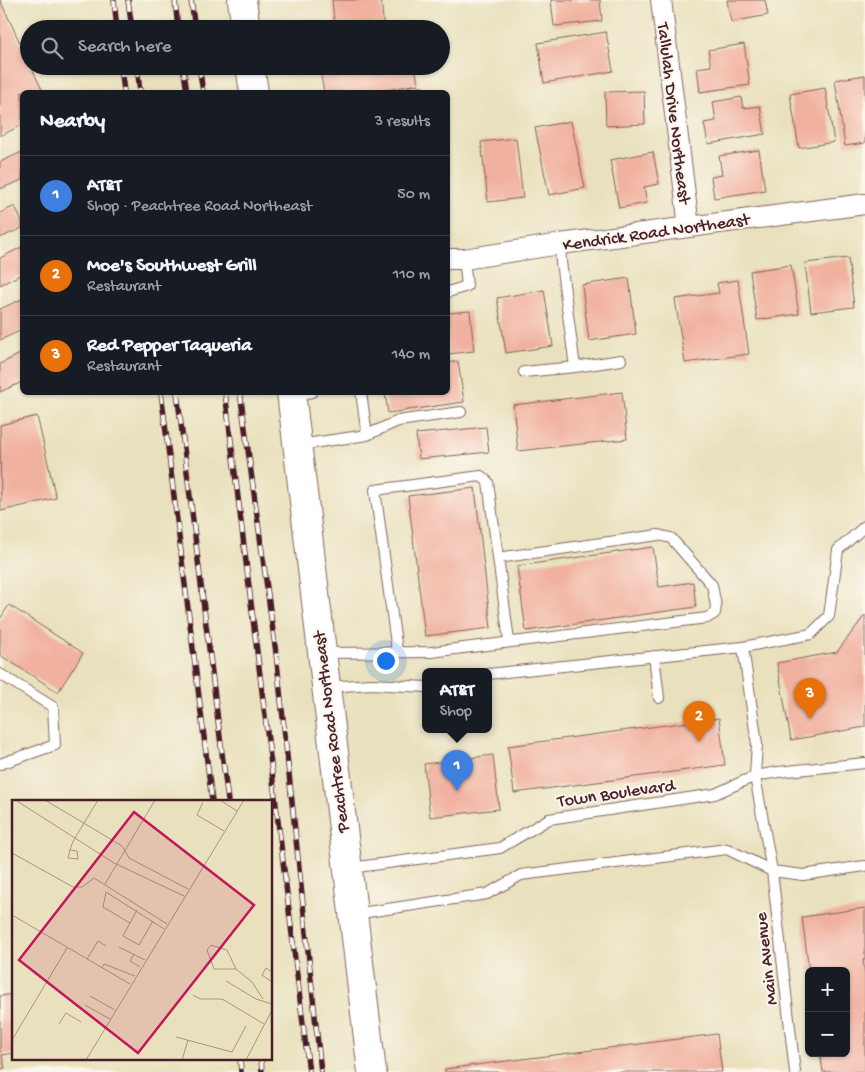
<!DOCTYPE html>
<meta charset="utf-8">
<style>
:root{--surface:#171b24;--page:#242831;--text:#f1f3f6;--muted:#9ea1a6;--line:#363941;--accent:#8c9099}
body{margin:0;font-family:"Gochi Hand",sans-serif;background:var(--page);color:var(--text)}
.controls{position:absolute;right:15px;bottom:15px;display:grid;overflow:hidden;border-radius:8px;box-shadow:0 1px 4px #0004}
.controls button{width:45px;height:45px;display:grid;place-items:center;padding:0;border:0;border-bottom:1px solid var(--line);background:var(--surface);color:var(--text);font:25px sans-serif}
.you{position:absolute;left:385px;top:660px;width:18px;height:18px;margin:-12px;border:4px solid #fff;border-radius:50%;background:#1a73e8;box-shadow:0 0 0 8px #1a73e833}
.badge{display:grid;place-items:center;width:32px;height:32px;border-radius:50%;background:var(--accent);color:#fff;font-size:16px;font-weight:700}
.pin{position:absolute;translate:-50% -41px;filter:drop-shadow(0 1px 2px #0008)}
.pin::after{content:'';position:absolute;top:26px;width:18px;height:15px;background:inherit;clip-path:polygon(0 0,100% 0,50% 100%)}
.popup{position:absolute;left:422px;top:668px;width:70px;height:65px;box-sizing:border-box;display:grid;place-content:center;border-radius:8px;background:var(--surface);filter:drop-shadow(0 1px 4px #0005);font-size:16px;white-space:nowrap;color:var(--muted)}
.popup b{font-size:19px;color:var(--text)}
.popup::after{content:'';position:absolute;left:50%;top:100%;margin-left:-10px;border:10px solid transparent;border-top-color:var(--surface)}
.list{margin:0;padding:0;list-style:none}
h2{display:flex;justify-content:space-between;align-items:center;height:65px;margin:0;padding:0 20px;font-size:21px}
h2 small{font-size:16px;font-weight:400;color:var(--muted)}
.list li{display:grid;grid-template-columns:32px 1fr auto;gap:15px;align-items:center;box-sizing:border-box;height:80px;padding:0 20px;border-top:1px solid var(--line)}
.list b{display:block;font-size:19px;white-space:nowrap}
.list p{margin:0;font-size:16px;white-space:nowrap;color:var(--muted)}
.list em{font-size:16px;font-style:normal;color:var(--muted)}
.icon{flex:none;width:28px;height:28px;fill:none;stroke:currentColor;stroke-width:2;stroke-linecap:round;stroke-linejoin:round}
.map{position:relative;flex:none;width:865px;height:1072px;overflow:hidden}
.search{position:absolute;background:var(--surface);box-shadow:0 1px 4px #0004;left:20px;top:20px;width:430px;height:55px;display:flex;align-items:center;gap:12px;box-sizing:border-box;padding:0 18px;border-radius:28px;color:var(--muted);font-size:19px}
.panel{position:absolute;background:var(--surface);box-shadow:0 1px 4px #0004;left:20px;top:90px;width:430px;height:305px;border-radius:8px}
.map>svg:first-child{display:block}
</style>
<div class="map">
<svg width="865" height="1072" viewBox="0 0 865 1072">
<rect width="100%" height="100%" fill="#fbf7ec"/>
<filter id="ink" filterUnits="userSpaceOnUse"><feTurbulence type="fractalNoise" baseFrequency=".02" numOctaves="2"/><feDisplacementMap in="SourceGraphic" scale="10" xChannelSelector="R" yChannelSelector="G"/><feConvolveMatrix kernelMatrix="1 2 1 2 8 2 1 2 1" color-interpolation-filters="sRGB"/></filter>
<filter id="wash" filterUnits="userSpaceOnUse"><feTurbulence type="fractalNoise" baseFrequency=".0096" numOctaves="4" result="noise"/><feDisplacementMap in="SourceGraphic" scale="20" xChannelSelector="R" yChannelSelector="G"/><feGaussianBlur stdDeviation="1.12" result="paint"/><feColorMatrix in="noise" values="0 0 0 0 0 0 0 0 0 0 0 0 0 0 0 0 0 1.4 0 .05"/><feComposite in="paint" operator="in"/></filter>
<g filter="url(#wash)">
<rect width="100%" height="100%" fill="#e9e1bd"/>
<g id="blocks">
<path fill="#f1b19f" d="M0 0 29 62V66H31L43 92H22V125L0 136Z
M332 0H381L384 29H335Z
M551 0H600L602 21 554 26Z
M727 0H765L768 15 731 22Z
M606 32 613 71 544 83 538 43Z
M744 44 750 85 700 92 697 68 711 66 708 50Z
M319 66H415L418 84 376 92H324Z
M865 75V143L845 146 835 80Z
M825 88 834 142 799 148 790 94Z
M644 91 645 124 606 126 605 92Z
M741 97 743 108 760 106 765 134 708 144 704 123 716 121 713 102Z
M571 121 585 188 549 195 535 128Z
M516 138 523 198 488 202 481 142Z
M759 150 765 190 714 198 711 177 722 175 719 156Z
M22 152V180L0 189V162Z
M653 152 659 184 644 187 647 203 619 208 610 160Z
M15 206 22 222V228L0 238V213Z
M22 247V274L0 285V258Z
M848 258 854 307 811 312 805 263Z
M791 265 799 314 757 320 750 271Z
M629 278 636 334 589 341 582 285Z
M738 280 749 354 685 363 675 299 719 293 717 283Z
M544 290 553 346 506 353 497 298Z
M22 299V330L0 340V309Z
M470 311 474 351 448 354V313Z
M22 353V382L0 392V364Z
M458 361 464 402 388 413 385 392H448V363Z
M622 392 627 439 518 451 513 405Z
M37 416 56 498 1 511 0 425Z
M486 427 489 452 419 459 416 434Z
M475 488 491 628 425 636 408 496Z
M653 547 659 587 693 582 696 607 526 631 517 566Z
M9 605 83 653 58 692 0 655V619Z
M865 615V727L791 740 777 663 837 652Z
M719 718 725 765 514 793 508 746Z
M493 755 499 809 430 817 424 764Z
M865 908V960H863L865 976V1072H823L820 1053H846V971H809L802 917Z
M14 994V1053L2 1055 5 1068 0 1069V996Z
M717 1034 722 1072H445V1069Z"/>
</g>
</g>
<g filter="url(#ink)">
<use href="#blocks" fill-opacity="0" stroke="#82635e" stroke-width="1"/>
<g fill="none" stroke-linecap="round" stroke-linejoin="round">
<g stroke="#82635e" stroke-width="12">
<path id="lane" d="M408 92 419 91
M448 292 467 286 464 259
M575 367 621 360
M524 372 575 367 561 262 560 244
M361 392 367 435
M294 395 312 392
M299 445 367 435 398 421 461 412
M743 647 757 744 755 776 772 871 795 1072
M397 651 375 490 481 476 488 482 509 641
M322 653 431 652 707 618 715 613 716 606 712 585 671 538 658 535 498 558
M654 656 659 698
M0 674 53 707 55 745 0 764
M488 674 743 647 811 634 829 616 838 550 865 526
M328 687 371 684 426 687
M350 868 500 848 549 819 715 794 755 776 778 772 865 763
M354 914 487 894 521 875 727 849 772 871 803 875 865 866"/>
</g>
<g stroke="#82635e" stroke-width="22">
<path id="street" d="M661 0 689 227
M448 259H464L560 244 865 204"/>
</g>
<g stroke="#82635e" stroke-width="30">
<path id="highway" d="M242 0 246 29
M250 66 254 92
M291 392 372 1072"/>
</g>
<use href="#lane" stroke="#fff" stroke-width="10"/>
<use href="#street" stroke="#fff" stroke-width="20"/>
<use href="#highway" stroke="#fff" stroke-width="28"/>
<g stroke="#4a1f2b" stroke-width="5.5">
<path id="rail" d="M114 0 117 29
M128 0 132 29
M175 0 178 29
M191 0 195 29
M121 66 124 92
M137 66 140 92
M183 66 187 92
M199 66 203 92
M161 392 212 801
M177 392 228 801
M225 392 309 1072
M240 392 276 653 321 1072
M240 1058 241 1072
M261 1058 262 1072"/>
</g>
<use href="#rail" stroke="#fbf7ec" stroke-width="4" stroke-dasharray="11" stroke-linecap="butt"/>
</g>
</g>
<g text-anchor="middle" stroke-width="4" stroke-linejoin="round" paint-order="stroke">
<g font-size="18" fill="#4a1f2b" stroke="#fbf7ec">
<text transform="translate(675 113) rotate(83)" y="6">Tallulah Drive Northeast</text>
<text transform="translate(656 231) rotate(-8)" y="6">Kendrick Road Northeast</text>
<text transform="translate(330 732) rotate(-97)" y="6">Peachtree Road Northeast</text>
<text transform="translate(616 792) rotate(-8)" y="6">Town Boulevard</text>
<text transform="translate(765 959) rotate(-97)" y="6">Main Avenue</text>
</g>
</g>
<g transform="translate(12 800)">
<rect width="260" height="260" fill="#e9e1bd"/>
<path fill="none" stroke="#a99383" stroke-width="1" d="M33 0 110 46 117 58 176 89M208 0 225 11M5 1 102 63 172 96M191 2 185 15 212 31M58 50 65 51 66 59 56 58 58 50 60 44 63 38 86 0M0 53 61 87H70L82 78 155 124M93 84 143 0M125 110 111 136 127 145 141 121M0 115 118 184M118 123 91 107 94 92 152 129M107 147 133 160M122 154 118 161 128 167M75 159 86 141 94 146M90 168 92 164 123 176M224 169H202L195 150 199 145 215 150 224 169 240 182 251 199M260 172 254 168 250 175 260 182M214 181 244 199 260 204M181 195 188 199H210L252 224M78 196 103 210M73 205 98 219M47 224 54 213 69 222M164 237 220 252 234 226M0 240 55 148M74 260 232 0M170 260 176 240M234 260 260 210"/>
<path fill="#c2185b" fill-opacity="0.15" stroke="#c2185b" stroke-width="2.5" d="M122 12 242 105 126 253 7 160Z"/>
<rect width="260" height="260" fill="none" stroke="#4a1f2b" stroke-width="2.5"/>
</g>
</svg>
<div class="controls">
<button>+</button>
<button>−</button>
</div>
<div class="you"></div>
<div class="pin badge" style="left:457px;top:791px;background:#3f7fe0">1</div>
<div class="popup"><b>AT&amp;T</b>Shop</div>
<div class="pin badge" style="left:699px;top:742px;background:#e8710a">2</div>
<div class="pin badge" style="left:810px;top:719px;background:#e8710a">3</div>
<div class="search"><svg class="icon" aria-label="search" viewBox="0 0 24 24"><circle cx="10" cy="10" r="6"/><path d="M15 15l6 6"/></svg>Search here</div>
<section class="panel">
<h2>Nearby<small>3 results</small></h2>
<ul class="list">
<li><span class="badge" style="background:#3f7fe0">1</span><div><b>AT&amp;T</b><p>Shop · Peachtree Road Northeast</p></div><em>50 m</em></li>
<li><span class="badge" style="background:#e8710a">2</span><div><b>Moe's Southwest Grill</b><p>Restaurant</p></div><em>110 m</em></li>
<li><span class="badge" style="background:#e8710a">3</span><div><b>Red Pepper Taqueria</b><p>Restaurant</p></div><em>140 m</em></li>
</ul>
</section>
</div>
